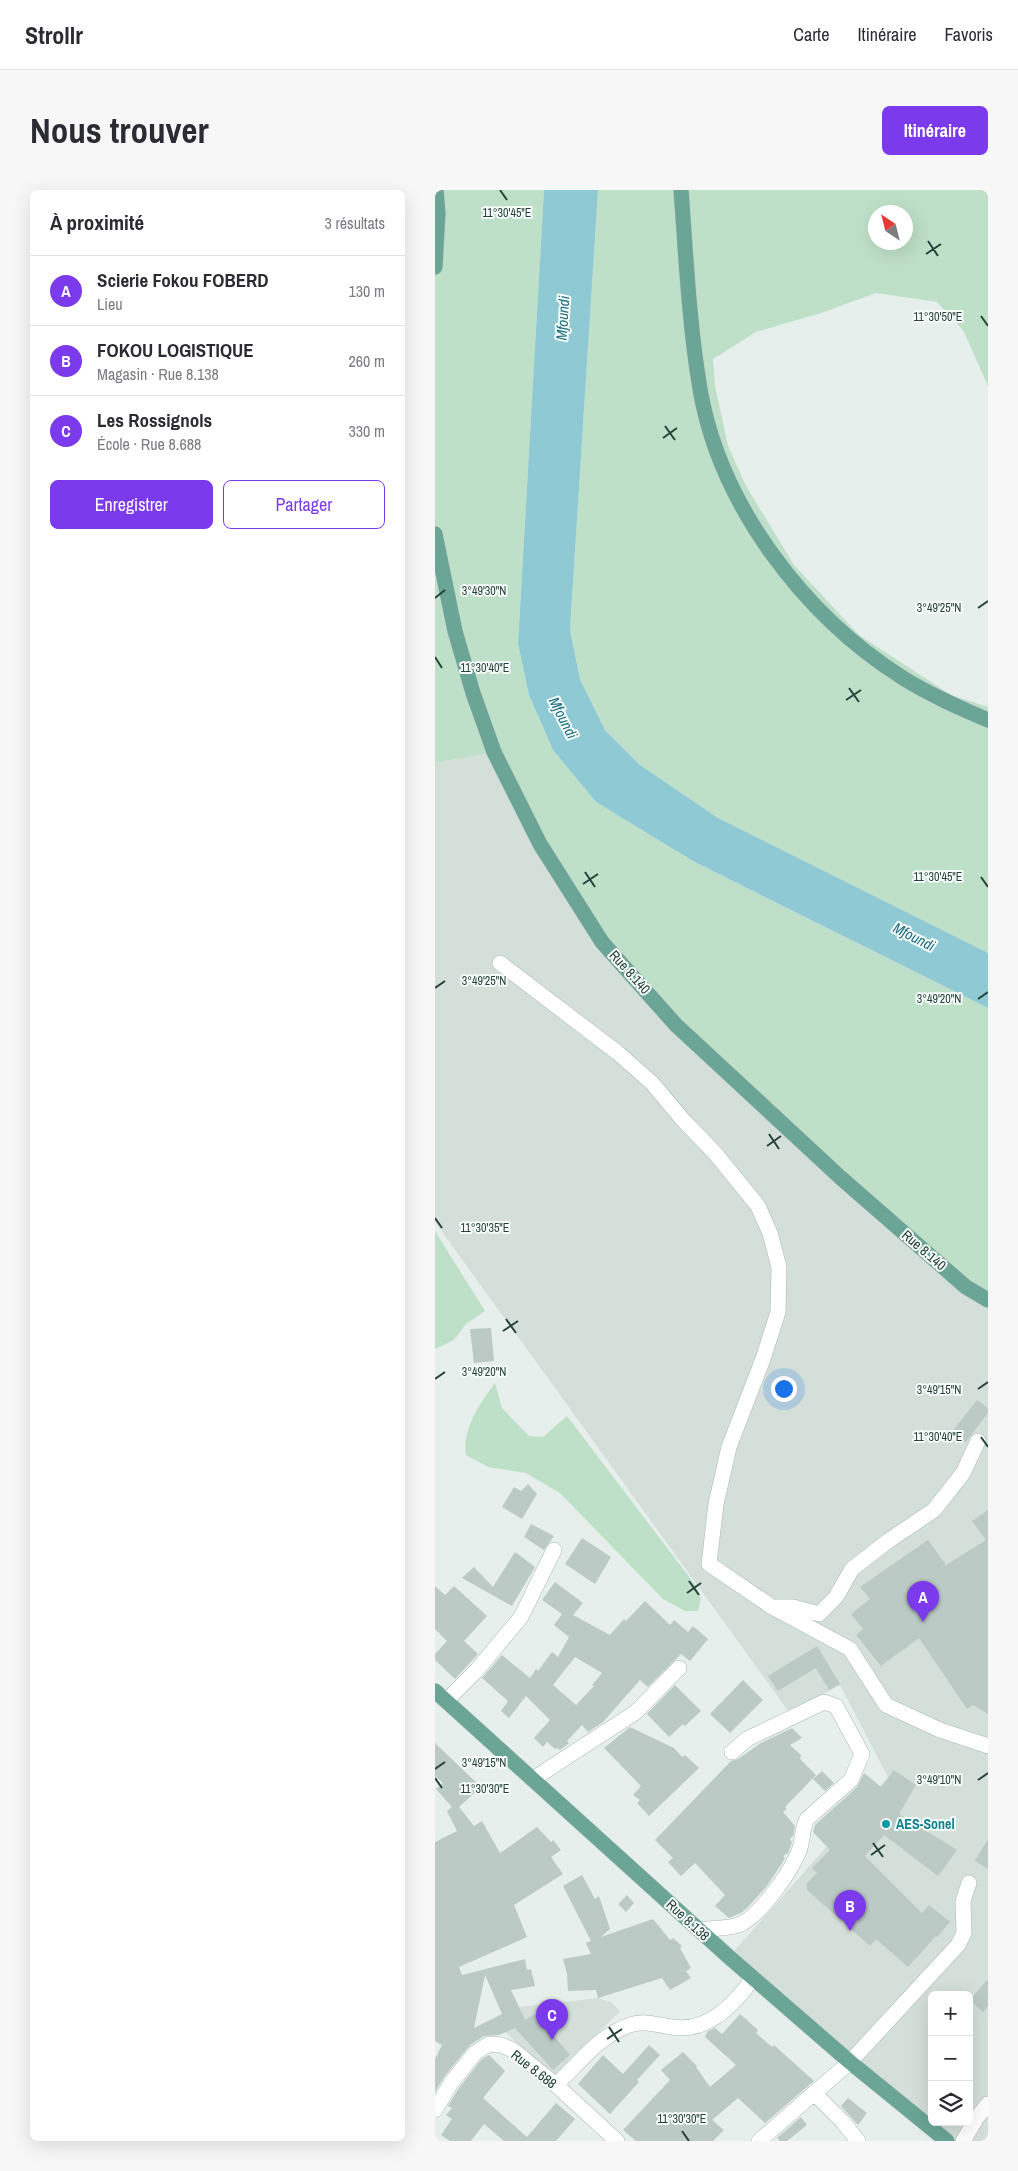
<!DOCTYPE html>
<html lang="fr">
<meta charset="utf-8">
<style>
:root{--surface:#fff;--page:#f7f7f7;--text:#2b2b33;--muted:#7c7c81;--line:#e1e1e2;--accent:#7c3aed}
body{margin:0;font-family:"Archivo Narrow",sans-serif;background:var(--page);color:var(--text)}
.controls{position:absolute;right:15px;bottom:15px;display:grid;overflow:hidden;border-radius:8px;box-shadow:0 5px 20px #0002}
.controls button{width:45px;height:45px;display:grid;place-items:center;padding:0;border:0;border-bottom:1px solid var(--line);background:var(--surface);color:var(--text);font:25px sans-serif}
.compass{position:absolute;left:433px;top:15px;width:45px;height:45px;border-radius:50%;background:var(--surface);box-shadow:0 5px 20px #0002;rotate:325deg}
.you{position:absolute;left:348px;top:1198px;width:18px;height:18px;margin:-12px;border:4px solid #fff;border-radius:50%;background:#1a73e8;box-shadow:0 0 0 8px #1a73e833}
.badge{display:grid;place-items:center;width:32px;height:32px;border-radius:50%;background:var(--accent);color:#fff;font-size:16px;font-weight:700}
.pin{position:absolute;translate:-50% -41px;filter:drop-shadow(0 1px 2px #0008)}
.pin::after{content:'';position:absolute;top:26px;width:18px;height:15px;background:inherit;clip-path:polygon(0 0,100% 0,50% 100%)}
.list{margin:0;padding:0;list-style:none}
h2{display:flex;justify-content:space-between;align-items:center;height:65px;margin:0;padding:0 20px;font-size:21px}
h2 small{font-size:16px;font-weight:400;color:var(--muted)}
.list li{display:grid;grid-template-columns:32px 1fr auto;gap:15px;align-items:center;box-sizing:border-box;height:70px;padding:0 20px;border-top:1px solid var(--line)}
.list b{display:block;font-size:19px;white-space:nowrap}
.list p{margin:0;font-size:16px;white-space:nowrap;color:var(--muted)}
.list em{font-size:16px;font-style:normal;color:var(--muted)}
.actions{display:flex;gap:10px;padding:15px 20px}
.actions a{flex:1;padding:11px 0;border:1px solid var(--accent);border-radius:8px;text-align:center;font-size:18px;color:var(--accent)}
.actions .main{background:var(--accent);color:#fff}
.icon{flex:none;width:28px;height:28px;fill:none;stroke:currentColor;stroke-width:2;stroke-linecap:round;stroke-linejoin:round}
.map{position:relative;flex:none;width:553px;height:1951px;overflow:hidden;border-radius:8px}
header{display:flex;align-items:center;gap:30px;box-sizing:border-box;height:70px;padding:0 25px;background:var(--surface);border-bottom:1px solid var(--line)}
header strong{font-size:24px}
nav{display:flex;gap:28px;margin-inline-start:auto;font-size:18px}
.intro{display:flex;align-items:center;justify-content:space-between;box-sizing:border-box;height:120px;padding:0 30px}
h1{margin:0;font-size:35px}
.button{padding:12px 22px;border-radius:8px;background:var(--accent);color:#fff;font-size:18px;font-weight:700}
main{display:flex;gap:30px;padding:0 30px}
aside{flex:1;background:var(--surface);border-radius:8px;box-shadow:0 5px 20px #0002}
.map>svg:first-child{display:block}
</style>
<header>
<strong>Strollr</strong>
<nav><a>Carte</a><a>Itinéraire</a><a>Favoris</a></nav>
</header>
<div class="intro"><h1>Nous trouver</h1><a class="button">Itinéraire</a></div>
<main>
<aside>
<h2>À proximité<small>3 résultats</small></h2>
<ul class="list">
<li><span class="badge">A</span><div><b>Scierie Fokou FOBERD</b><p>Lieu</p></div><em>130 m</em></li>
<li><span class="badge">B</span><div><b>FOKOU LOGISTIQUE</b><p>Magasin · Rue 8.138</p></div><em>260 m</em></li>
<li><span class="badge">C</span><div><b>Les Rossignols</b><p>École · Rue 8.688</p></div><em>330 m</em></li>
</ul>
<div class="actions"><a class="main">Enregistrer</a><a>Partager</a></div>
</aside>
<div class="map">
<svg width="553" height="1951" viewBox="0 0 553 1951">
<rect width="100%" height="100%" fill="#e6efeb"/>
<path fill="#d4dfda" fill-rule="evenodd" d="M59 562 553 1109V1951H511L294 1767 453 1587 405 1495 354 1522 0 1032V573ZM497 1805H534V1932H497Z
M163 1808 176 1812 185 1821 120 1886 86 1858 71 1842 63 1826 84 1817Z"/>
<path fill="#bfe0c8" fill-rule="evenodd" d="M0 0H109L83 454 94 505 118 560 161 612 258 671 553 818V1110L406 988 167 752 59 562 0 573Z
M163 0H553V196L528 140 502 112 441 103 386 123 321 142 278 169 280 196 293 256 311 296 359 375 424 445 516 505 553 517V763L283 628 205 575 170 540 145 489 135 440ZM440 22H470V52H440Z
M0 1041 50 1121 31 1134 19 1150 0 1159Z
M60 1193 67 1218 94 1246 108 1247 132 1226 261 1396 266 1409 263 1421H250L228 1409 125 1303 91 1283 53 1277 31 1265C27 1239 45 1213 60 1193Z"/>
<path fill="#8ec9d4" d="M109 0H163L135 440 145 489 170 540 205 575 283 628 553 763V818L258 671 161 612 118 560 94 505 83 454Z"/>
<path fill="#bbcac4" fill-rule="evenodd" d="M56 1138 59 1171 39 1173 35 1139Z
M542 1210 553 1218V1223L530 1253 517 1242Z
M93 1294 102 1304 87 1329 67 1317 79 1297 86 1301Z
M553 1320V1524L538 1515 532 1519 484 1448 446 1476 421 1445 428 1439 416 1424 435 1409 425 1397 493 1350 511 1375 551 1350 537 1331Z
M96 1334 119 1346 109 1360 89 1347Z
M147 1348 176 1367 160 1394 130 1374Z
M80 1362 100 1377 77 1416 27 1388 39 1377 58 1397Z
M120 1392 148 1413 138 1425 175 1445 189 1429 191 1431 210 1411 235 1435 239 1430 253 1442 258 1436 273 1449 255 1471 246 1464 213 1497 205 1490 168 1532 153 1542 147 1535 132 1551 134 1553 125 1560 122 1558 120 1559 112 1552 108 1557 99 1548 115 1530 91 1506 74 1528 66 1521 73 1511 47 1488 67 1465 95 1488 101 1479 103 1481 117 1462 123 1467 134 1447 119 1435 127 1424 107 1410ZM140 1467 167 1483 157 1495 159 1496 141 1515 118 1495Z
M0 1396 10 1405 19 1396 52 1426 29 1451 43 1464 20 1489 0 1470V1464L12 1451 0 1439Z
M382 1456 405 1494 394 1500 381 1478 343 1501 333 1486Z
M308 1490 328 1510 295 1543 275 1524Z
M240 1495 266 1521 250 1536 248 1534 234 1547 212 1524Z
M195 1537 239 1558 247 1567 250 1565 264 1578 214 1626 202 1613 205 1610 198 1605 206 1596 169 1558Z
M357 1538 367 1548 355 1555 366 1565 365 1569 381 1585 350 1617 352 1619 348 1622 360 1636 358 1646 355 1649 357 1652 356 1655 353 1663 348 1666 350 1668 347 1673 332 1696 314 1716 306 1723 294 1728 280 1716 290 1705 260 1673 246 1686 233 1672 238 1668 220 1650 296 1571 303 1569 326 1553Z
M0 1553 46 1597 24 1617 39 1636 47 1631 65 1663 102 1637 116 1652 118 1650 126 1660 116 1667 128 1684 79 1715 92 1747 24 1777 27 1785 90 1769 92 1780 96 1779 100 1796 76 1800 90 1830 100 1824 135 1865 118 1880 80 1838 64 1845 49 1846 35 1855 9 1887 0 1902V1869L7 1855 0 1851V1652L22 1641 12 1621 17 1617 1 1599 8 1593 0 1586ZM50 1785 67 1824 39 1838Z
M459 1580 481 1595 464 1624 522 1660 503 1686 449 1645 430 1666 487 1723 494 1715 515 1732 502 1747 501 1746 473 1777 441 1749 435 1756 372 1700 371 1694 382 1683 377 1678 395 1660 378 1642 380 1635 422 1597 429 1583 446 1597Z
M387 1581 399 1593 390 1601 378 1589Z
M553 1649V1679L540 1671Z
M147 1685 160 1709 164 1706 175 1739 166 1747 218 1729 235 1750 238 1748 247 1756 245 1758 256 1778 251 1781 256 1788 235 1800 227 1788 163 1808 161 1800 133 1801 132 1784 128 1769 156 1764 151 1753 156 1751 128 1696Z
M192 1705 199 1713 191 1722 183 1714Z
M553 1789V1816L548 1822 535 1810Z
M305 1824 323 1840 321 1843 337 1857 339 1855 379 1891 330 1933 303 1908 277 1930 289 1940 278 1951H201L188 1940 235 1890 226 1880 248 1862 262 1876 261 1877 275 1897 301 1875 270 1847 273 1841 280 1838 287 1844Z
M214 1855 225 1865 202 1890 204 1892 175 1924 143 1894 168 1865 188 1884Z
M54 1865 70 1881 48 1908 92 1947 121 1913 140 1929 121 1951H69L49 1934 36 1951H15L6 1945 17 1929 11 1925 17 1918 13 1916 24 1898 46 1870Z
M413 1908 432 1923 423 1935 406 1916Z
M366 1927 372 1935 352 1951H345L342 1948Z"/>
<g fill="none" stroke-linecap="round" stroke-linejoin="round">
<g stroke="#a8b8b2" stroke-width="16">
<path id="minor" d="M65 773 183 863 217 893 248 930 280 963 323 1016 335 1043 344 1077 343 1122 328 1169 294 1257 281 1314 274 1374 337 1417 415 1459 451 1515 505 1540 553 1556
M341 1417H358L384 1424 401 1407 417 1379 453 1351 499 1320 528 1283 543 1251
M11 1511 41 1481 86 1427 119 1360
M98 1589 201 1522 244 1478
M265 1740C277 1738 292 1739 303 1735 324 1728 358 1679 365 1658 368 1648 367 1638 372 1629L416 1590 427 1564 401 1516 389 1512 312 1549 297 1562
M121 1895C143 1874 165 1845 195 1835 209 1830 222 1835 237 1837 272 1843 300 1814 318 1788
M379 1903 408 1932 423 1951
M0 1920 16 1893 40 1863 54 1854 66 1855 78 1860 121 1895 182 1951
M324 1951 415 1872 523 1755 529 1743 528 1711 534 1693
M528 1951 543 1926 553 1914"/>
</g>
<g stroke="#c2cac8" stroke-width="16">
<path id="major" d="M246 0C251 66 254 134 265 199 285 316 370 426 468 488 495 505 525 518 553 530
M0 77 3 23 1 0
M0 344 20 441 38 503 59 562 105 654 167 752 241 835 406 988 531 1097 553 1110
M0 1501 294 1767 415 1872 512 1951"/>
</g>
<use href="#minor" stroke="#fff" stroke-width="15"/>
<use href="#major" stroke="#6aa596" stroke-width="15"/>
</g>
<path fill="none" stroke="#24423a" stroke-width="2" d="M65 0 72 10M493 51 503 66M491 64 506 54M546 126 553 136M230 236 240 250M228 248 242 238M0 408 10 400M543 418 553 411M0 467 7 478M414 498 424 512M411 510 426 500M150 682 160 697M546 687 553 697M148 694 163 684M0 798 10 791M543 809 553 802M334 944 344 959M332 956 346 946M0 1028 7 1038M71 1129 81 1143M68 1141 83 1131M0 1189 10 1182M543 1199 553 1192M546 1247 553 1257M254 1391 264 1405M252 1403 266 1393M0 1579 10 1572M0 1588 7 1598M543 1590 553 1583M438 1653 448 1667M436 1665 450 1655M174 1837 184 1852M172 1849 187 1839M247 1941 254 1951"/>
<circle fill="#0f9aa8" stroke="#f7fbf9" stroke-width="2" cx="451" cy="1634" r="5"/>
<g text-anchor="middle" stroke-width="4" stroke-linejoin="round" paint-order="stroke">
<g font-size="14" fill="#24423a" stroke="#f7fbf9">
<text transform="translate(195 782) rotate(48)" y="5">Rue 8.140</text>
<text transform="translate(489 1060) rotate(41)" y="5">Rue 8.140</text>
<text transform="translate(253 1730) rotate(43)" y="5">Rue 8.138</text>
<text transform="translate(99 1879) rotate(38)" y="5">Rue 8.688</text>
</g>
<g font-size="14" font-weight="bold" fill="#0d838f" stroke="#f7fbf9" text-anchor="start">
<text x="461" y="1639">AES-Sonel</text>
</g>
<g font-size="15" font-style="italic" fill="#1c6f80" stroke="#f7fbf9">
<text transform="translate(128 128) rotate(-86)" y="5">Mfoundi</text>
<text transform="translate(128 528) rotate(63)" y="5">Mfoundi</text>
<text transform="translate(479 747) rotate(27)" y="5">Mfoundi</text>
</g>
</g>
<g font-size="12" text-anchor="middle" fill="#24423a" stroke="#f7fbf9" stroke-width="4" stroke-linejoin="round" paint-order="stroke">
<text x="72" y="27">11°30'45"E</text>
<text x="503" y="131">11°30'50"E</text>
<text x="49" y="405">3°49'30"N</text>
<text x="504" y="422">3°49'25"N</text>
<text x="50" y="482">11°30'40"E</text>
<text x="503" y="691">11°30'45"E</text>
<text x="49" y="795">3°49'25"N</text>
<text x="504" y="813">3°49'20"N</text>
<text x="50" y="1042">11°30'35"E</text>
<text x="49" y="1186">3°49'20"N</text>
<text x="504" y="1204">3°49'15"N</text>
<text x="503" y="1251">11°30'40"E</text>
<text x="49" y="1577">3°49'15"N</text>
<text x="504" y="1594">3°49'10"N</text>
<text x="50" y="1603">11°30'30"E</text>
<text x="247" y="1933">11°30'30"E</text>
</g>
</svg>
<div class="controls">
<button>+</button>
<button>−</button>
<button><svg class="icon" aria-label="layers" viewBox="0 0 24 24"><path d="M12 4l9 5-9 5-9-5zM3 14l9 5 9-5"/></svg></button>
</div>
<svg class="compass" viewBox="-18 -18 36 36"><path d="M0-13l5 13h-10z" fill="#e53935"/><path d="M0 13l5-13h-10z" fill="#7c7c81"/></svg>
<div class="you"></div>
<div class="pin badge" style="left:488px;top:1432px">A</div>
<div class="pin badge" style="left:415px;top:1741px">B</div>
<div class="pin badge" style="left:117px;top:1850px">C</div>
</div>
</main>
